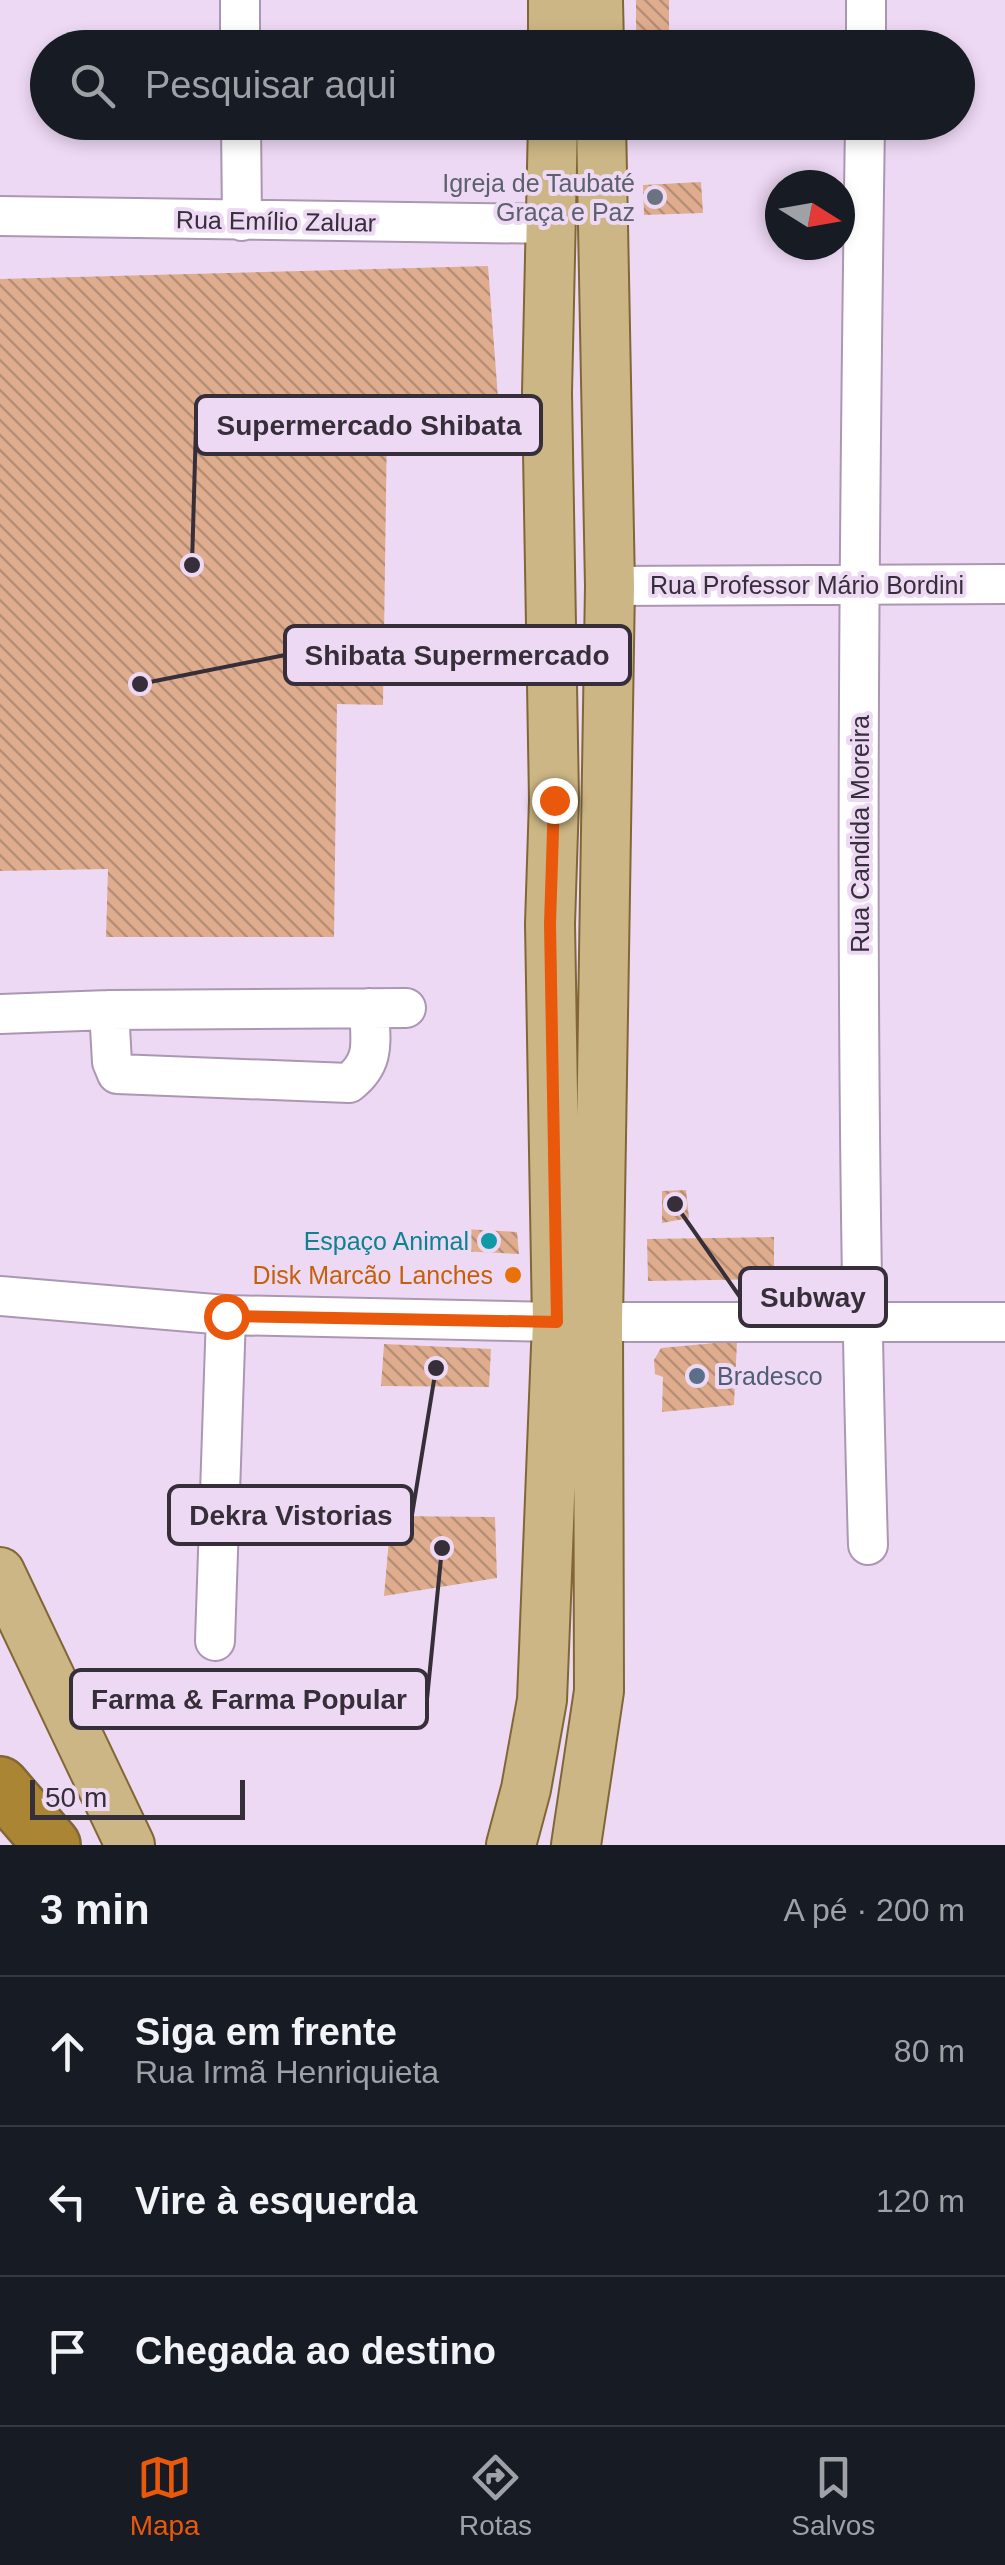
<!DOCTYPE html>
<html lang="pt">
<meta charset="utf-8">
<style>
:root{--surface:#171b24;--page:#20242c;--text:#f1f3f6;--muted:#9ea1a6;--line:#363941;--accent:#ea580c}
body{margin:0;font-family:Helvetica,sans-serif;background:var(--page);color:var(--text)}
.compass{position:absolute;left:765px;top:170px;width:90px;height:90px;border-radius:50%;background:var(--surface);box-shadow:0 5px 15px #0003;rotate:101deg}
.scale{position:absolute;left:30px;bottom:25px;width:215px;box-sizing:border-box;padding-left:10px;border:5px solid #362e39;border-top:0;font-size:28px;line-height:35px;white-space:nowrap;color:#362e39;-webkit-text-stroke:8px #eed9f5;paint-order:stroke}
.stop{position:absolute;width:30px;height:30px;margin:-22px;border:8px solid #ea580c;border-radius:50%;background:#fff}
.stop.end{background:#ea580c;border-color:#fff;box-shadow:0 2px 10px #0008}
.list{margin:0;padding:0;list-style:none}
h2{display:flex;justify-content:space-between;align-items:center;height:130px;margin:0;padding:0 40px;font-size:42px}
h2 small{font-size:32px;font-weight:400;color:var(--muted)}
.list li{display:grid;grid-template-columns:65px 1fr auto;gap:30px;align-items:center;box-sizing:border-box;height:150px;padding:0 40px;border-top:2px solid var(--line)}
.list b{display:block;font-size:38px;white-space:nowrap}
.list p{margin:0;font-size:32px;white-space:nowrap;color:var(--muted)}
.list em{font-size:32px;font-style:normal;color:var(--muted)}
.icon{flex:none;width:55px;height:55px;fill:none;stroke:currentColor;stroke-width:2;stroke-linecap:round;stroke-linejoin:round}
.map{position:relative;flex:none;width:1005px;height:1845px;overflow:hidden}
.search{position:absolute;background:var(--surface);box-shadow:0 5px 15px #0003;left:30px;right:30px;top:30px;height:110px;display:flex;align-items:center;gap:25px;box-sizing:border-box;padding:0 35px;border-radius:55px;color:var(--muted);font-size:38px}
.sheet{height:580px;background:var(--surface)}
nav{display:flex;justify-content:space-around;align-items:center;box-sizing:border-box;height:140px;border-top:2px solid var(--line);background:var(--surface);font-size:28px;color:var(--muted)}
nav a{display:grid;justify-items:center;gap:5px}
nav .on{color:var(--accent)}
.map>svg:first-child{display:block}
</style>
<div class="map">
<svg width="1005" height="1845" viewBox="0 0 1005 1845">
<defs>
<pattern id="building-back-hatch" width="6" height="6" patternUnits="userSpaceOnUse" patternTransform="scale(2.5)"><rect width="6" height="6" fill="#dfad8e"/><path d="M-1 5l2 2M0 0l6 6M5-1l2 2" fill="none" stroke="#b68d75"/></pattern>
</defs>
<rect width="100%" height="100%" fill="#eed9f5"/>
<path fill="url(#building-back-hatch)" d="M636 0H669V31L636 33Z
M701 182 703 213 644 215 643 185Z
M488 266 500 424 387 426 383 705 337 704 334 937H106L108 869 0 871V279Z
M686 1190 689 1218 662 1223V1191Z
M463 1229 517 1232 519 1254 459 1251Z
M774 1237V1279L648 1281 647 1239Z
M737 1341 734 1405 662 1412 663 1377 655 1374 654 1360 661 1348Z
M384 1344 491 1349 489 1387 381 1386Z
M391 1516 495 1517 497 1578 384 1596Z"/>
<g fill="none" stroke-linecap="round" stroke-linejoin="round">
<g stroke="#ab97b1" stroke-width="42">
<path id="minor" d="M240 0V48
M866 48V0
M241 122 242 221
M865 122C858 596 854 1071 868 1545
M0 216 553 224
M610 586 1005 584
M109 1010 112 1062 117 1074 349 1083C377 1061 370 1040 369 1008
M0 1014 109 1010 406 1008
M0 1296 226 1315 557 1322H1005
M215 1641 226 1315"/>
</g>
<g stroke="#816736" stroke-width="52">
<path id="major" d="M598 0 599 48
M553 48V0
M0 1572 130 1845
M511 1845 526 1789 542 1700 557 1322 550 924 554 800 547 393 553 122
M576 1845 599 1691 598 1322 610 586 601 122"/>
</g>
<g stroke="#816736" stroke-width="60">
<path id="highway" d="M0 1785 52 1845"/>
</g>
<use href="#minor" stroke="#fff" stroke-width="38"/>
<use href="#major" stroke="#ccb685" stroke-width="48"/>
<use href="#highway" stroke="#aa8534" stroke-width="55"/>
</g>
<g fill="none" stroke-linecap="round" stroke-linejoin="round">
<path stroke="#ea580c" stroke-width="12" d="M226 1316 557 1322 550 924 554 800"/>
</g>
<circle fill="#6b7280" stroke="#eed9f5" stroke-width="4" cx="655" cy="197" r="10"/>
<circle fill="#0f9aa8" stroke="#eed9f5" stroke-width="4" cx="489" cy="1241" r="10"/>
<circle fill="#e8710a" stroke="#eed9f5" stroke-width="4" cx="513" cy="1275" r="10"/>
<circle fill="#5c6f8a" stroke="#eed9f5" stroke-width="4" cx="697" cy="1376" r="10"/>
<g text-anchor="middle" stroke-width="8" stroke-linejoin="round" paint-order="stroke">
<g font-size="25" fill="#5b616d" stroke="#eed9f5" text-anchor="end">
<text x="635" y="192">Igreja de Taubaté<tspan x="635" dy="29">Graça e Paz</tspan></text>
</g>
<g font-size="25" fill="#362e39" stroke="#eed9f5">
<text transform="translate(276 221) rotate(1)" y="9">Rua Emílio Zaluar</text>
<text x="807" y="594">Rua Professor Mário Bordini</text>
<text transform="translate(860 834) rotate(-90)" y="9">Rua Candida Moreira</text>
</g>
<g font-size="25" fill="#0d838f" stroke="#eed9f5" text-anchor="end">
<text x="469" y="1250">Espaço Animal</text>
</g>
<g font-size="25" fill="#c56008" stroke="#eed9f5" text-anchor="end">
<text x="493" y="1284">Disk Marcão Lanches</text>
</g>
<g font-size="25" fill="#4e5e75" stroke="#eed9f5" text-anchor="start">
<text x="717" y="1385">Bradesco</text>
</g>
</g>
<path fill="none" stroke="#362e39" stroke-width="4" d="M192 565L196 425M140 684L285 655M675 1204L740 1297M436 1368L412 1515M442 1548L427 1699"/>
<g fill="#362e39" stroke="#eed9f5" stroke-width="4">
<circle cx="192" cy="565" r="10"/>
<circle cx="140" cy="684" r="10"/>
<circle cx="675" cy="1204" r="10"/>
<circle cx="436" cy="1368" r="10"/>
<circle cx="442" cy="1548" r="10"/>
</g>
<g fill="#eed9f5" stroke="#362e39" stroke-width="4">
<rect x="196" y="396" width="345" height="58" rx="10"/>
<rect x="285" y="626" width="345" height="58" rx="10"/>
<rect x="740" y="1268" width="146" height="58" rx="10"/>
<rect x="169" y="1486" width="243" height="58" rx="10"/>
<rect x="71" y="1670" width="356" height="58" rx="10"/>
</g>
<g font-size="28" text-anchor="middle" font-weight="bold" fill="#362e39">
<text x="369" y="435">Supermercado Shibata</text>
<text x="457" y="665">Shibata Supermercado</text>
<text x="813" y="1307">Subway</text>
<text x="291" y="1525">Dekra Vistorias</text>
<text x="249" y="1709">Farma &amp; Farma Popular</text>
</g>
</svg>
<svg class="compass" viewBox="-18 -18 36 36"><path d="M0-13l5 13h-10z" fill="#e53935"/><path d="M0 13l5-13h-10z" fill="#9ea1a6"/></svg>
<div class="scale">50 m</div>
<div class="stop" style="left:226px;top:1316px"></div>
<div class="stop end" style="left:554px;top:800px"></div>
<div class="search"><svg class="icon" aria-label="search" viewBox="0 0 24 24"><circle cx="10" cy="10" r="6"/><path d="M15 15l6 6"/></svg>Pesquisar aqui</div>
</div>
<section class="sheet">
<h2>3 min<small>A pé · 200 m</small></h2>
<ul class="list">
<li><svg class="icon" aria-label="ahead" viewBox="0 0 24 24"><path d="M12 20V5M6 11l6-6 6 6"/></svg><div><b>Siga em frente</b><p>Rua Irmã Henriquieta</p></div><em>80 m</em></li>
<li><svg class="icon" aria-label="left" viewBox="0 0 24 24"><path d="M17 20v-9H6M10 6l-5 5 5 5"/></svg><div><b>Vire à esquerda</b></div><em>120 m</em></li>
<li><svg class="icon" aria-label="arrive" viewBox="0 0 24 24"><path d="M6 21V4h12l-3 4 3 4H6"/></svg><div><b>Chegada ao destino</b></div></li>
</ul>
</section>
<nav>
<a class="on"><svg class="icon" aria-label="map" viewBox="0 0 24 24"><path d="M3 6l6-2 6 2 6-2v14l-6 2-6-2-6 2zM9 4v14M15 6v14"/></svg>Mapa</a>
<a><svg class="icon" aria-label="directions" viewBox="0 0 24 24"><path d="M12 3l9 9-9 9-9-9zM9 14v-3h6M13 9l2 2-2 2"/></svg>Rotas</a>
<a><svg class="icon" aria-label="saved" viewBox="0 0 24 24"><path d="M7 4h10v16l-5-4-5 4z"/></svg>Salvos</a>
</nav>
